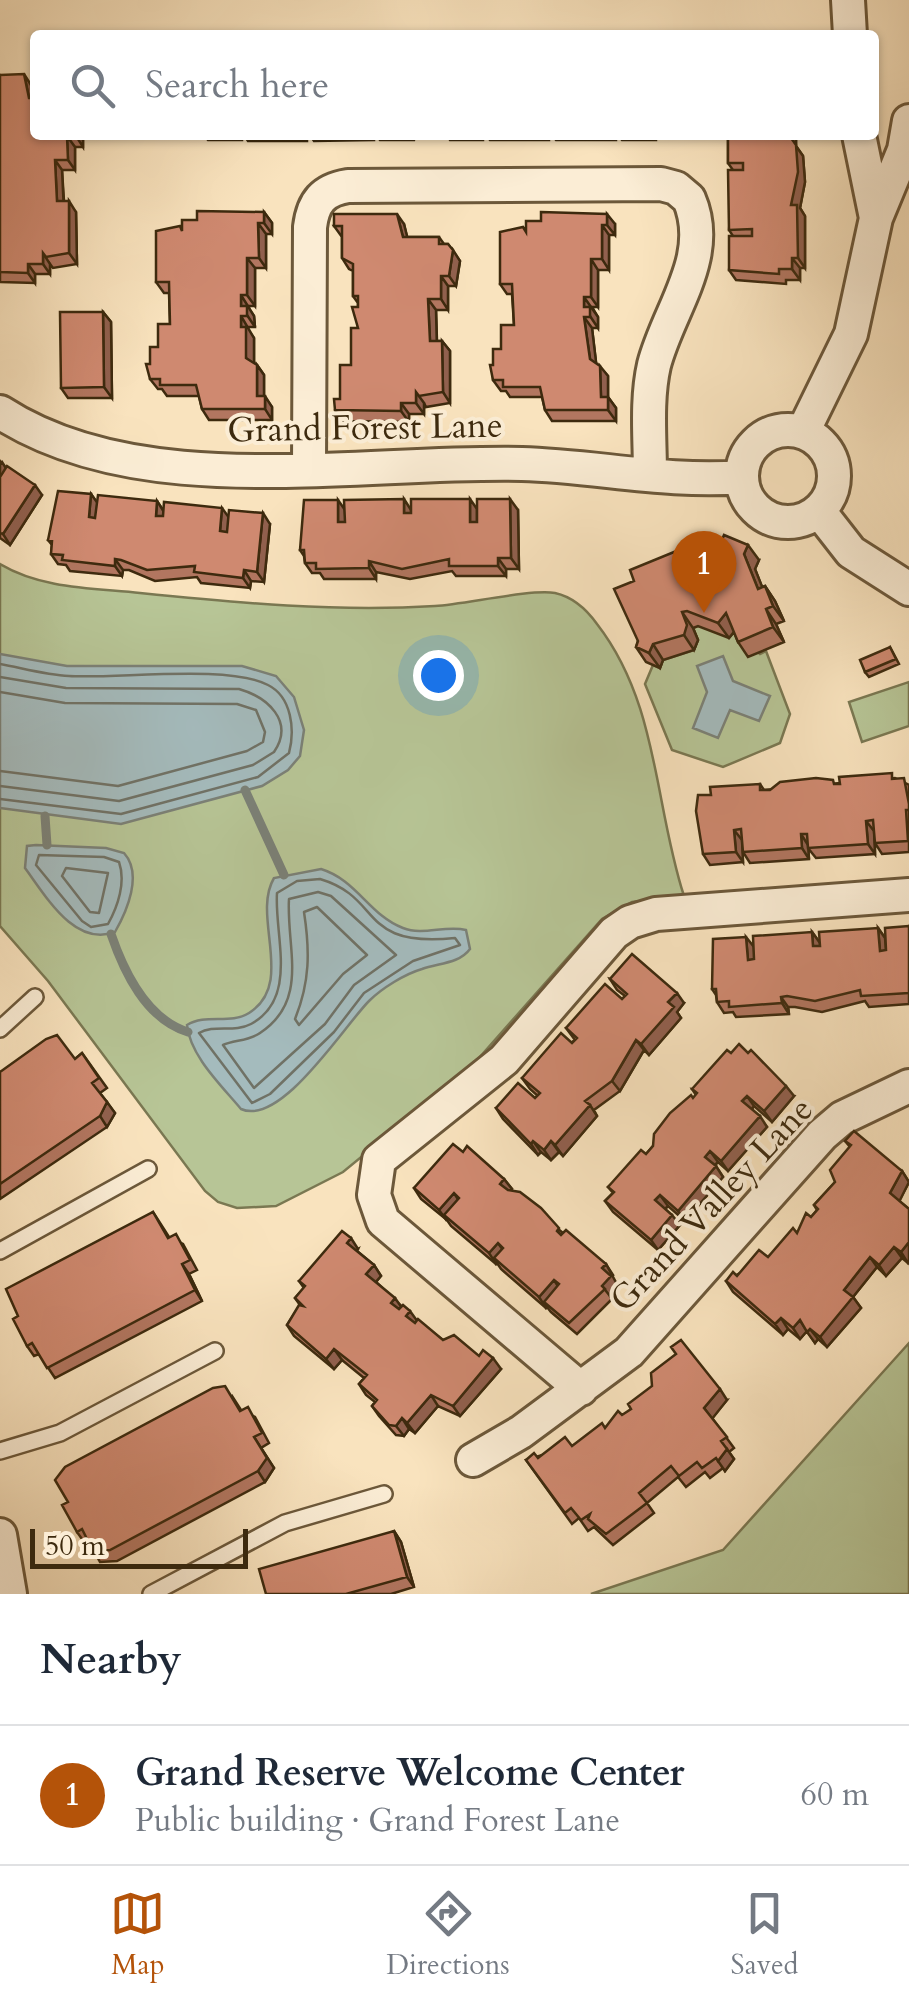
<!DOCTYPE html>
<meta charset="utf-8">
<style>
:root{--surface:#fff;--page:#f6f6f7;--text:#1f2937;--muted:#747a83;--line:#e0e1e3;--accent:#b45309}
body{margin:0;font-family:Cardo,serif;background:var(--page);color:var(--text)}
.scale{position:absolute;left:30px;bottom:25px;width:218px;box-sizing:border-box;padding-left:10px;border:5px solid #3d2a0e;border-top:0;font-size:28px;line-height:35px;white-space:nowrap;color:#3d2a0e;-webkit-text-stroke:8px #fbedd5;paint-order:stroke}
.you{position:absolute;left:438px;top:675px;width:35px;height:35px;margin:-25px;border:8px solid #fff;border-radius:50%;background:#1a73e8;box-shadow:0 0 0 15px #1a73e833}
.badge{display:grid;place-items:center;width:65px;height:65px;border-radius:50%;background:var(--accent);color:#fff;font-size:32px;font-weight:700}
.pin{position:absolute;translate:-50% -82px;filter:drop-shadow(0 2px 5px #0008)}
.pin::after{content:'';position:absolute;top:52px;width:35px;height:30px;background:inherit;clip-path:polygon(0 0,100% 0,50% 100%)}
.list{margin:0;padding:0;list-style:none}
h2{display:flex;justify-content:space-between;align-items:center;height:130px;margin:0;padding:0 40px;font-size:42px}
h2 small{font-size:32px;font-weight:400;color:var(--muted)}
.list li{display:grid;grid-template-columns:65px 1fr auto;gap:30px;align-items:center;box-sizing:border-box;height:140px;padding:0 40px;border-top:2px solid var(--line)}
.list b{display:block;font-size:38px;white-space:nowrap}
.list p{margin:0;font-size:32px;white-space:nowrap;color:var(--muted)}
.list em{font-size:32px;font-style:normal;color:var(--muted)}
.icon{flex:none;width:55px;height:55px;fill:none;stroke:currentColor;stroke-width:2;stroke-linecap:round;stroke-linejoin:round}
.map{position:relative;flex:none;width:909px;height:1594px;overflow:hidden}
.search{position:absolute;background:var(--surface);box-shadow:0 2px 8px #0004;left:30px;right:30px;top:30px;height:110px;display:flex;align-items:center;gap:25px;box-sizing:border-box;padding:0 35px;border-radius:10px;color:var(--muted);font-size:38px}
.sheet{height:270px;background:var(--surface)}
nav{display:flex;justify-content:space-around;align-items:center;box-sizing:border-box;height:140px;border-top:2px solid var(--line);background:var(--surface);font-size:28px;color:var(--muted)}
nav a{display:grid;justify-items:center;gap:5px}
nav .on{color:var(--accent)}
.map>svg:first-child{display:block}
</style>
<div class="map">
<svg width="909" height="1594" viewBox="0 0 909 1594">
<rect width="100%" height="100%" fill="#f9e3be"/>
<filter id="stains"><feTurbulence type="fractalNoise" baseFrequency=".002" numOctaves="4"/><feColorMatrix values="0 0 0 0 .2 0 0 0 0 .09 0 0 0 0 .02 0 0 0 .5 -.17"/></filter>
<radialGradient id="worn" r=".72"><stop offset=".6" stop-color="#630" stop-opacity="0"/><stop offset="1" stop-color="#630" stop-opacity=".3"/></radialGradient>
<path fill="#b7c596" stroke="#7a7852" stroke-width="2.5" d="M0 564C42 589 93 588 140 593 238 603 336 612 435 606 466 604 530 589 555 593 573 597 587 610 597 624 659 704 654 804 684 896L632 902 602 919 471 1067 343 1172 276 1206 237 1208 218 1202 205 1191 48 981 0 926Z
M698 626 732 630 760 654 766 651 790 714 780 743 723 767 672 750 645 684 653 665 660 668 663 660 694 650 698 640 693 628Z
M909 682V726L862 742 849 702Z
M909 1343V1594H591L723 1550Z"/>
<path fill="#a4bbbd" stroke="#7b8177" stroke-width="2.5" d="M0 654 67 666H242L276 676 294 697 304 730 300 756 288 770 262 786 121 824 0 808Z
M723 656 733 681 770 696 759 721 730 710 718 738 693 728 707 692 697 666Z
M36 845 106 848 124 853C143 874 127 911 115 932 75 947 47 898 25 868L27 846Z
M321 869C357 880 369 915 403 928 423 936 445 925 466 930L470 949C459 964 438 963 422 969 405 974 382 988 369 1001 344 1026 281 1127 241 1109 222 1086 190 1056 187 1025 206 1013 230 1025 249 1013 296 983 251 917 274 878Z"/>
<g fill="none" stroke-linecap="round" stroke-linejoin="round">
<path stroke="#707266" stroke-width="2.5" d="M0 664C22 668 46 675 69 676 117 679 229 664 268 685 292 697 295 730 289 753L258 777 121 814 0 799
M0 677 66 688 239 689C267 697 295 721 274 752L253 765 119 801 0 786
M0 692 65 703 237 704 256 710 265 732 263 742 247 751 118 786 0 771
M39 855 104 857 119 862C126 882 118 906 108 924L91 927 82 921 36 865Z
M66 868 108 873 99 913 90 912 62 876Z
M320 879C384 898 357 948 455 938L460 945 413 961 364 993 334 1032 270 1094 252 1103 199 1033C214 1024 234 1033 251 1024 299 998 274 935 277 893L297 881Z
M318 892 331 896 396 955 354 985 325 1024 254 1088 223 1045C234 1040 249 1041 260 1033 310 1000 286 947 289 899Z
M317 907 367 955 343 974 299 1025 295 1019C310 982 310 951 304 912Z"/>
<path stroke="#7b8177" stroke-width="9" d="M245 790 284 875
M45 816 47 845
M111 934C124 972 146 1019 188 1032"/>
<g stroke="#6c583a" stroke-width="20">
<path id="lane" d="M0 1029 35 997
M0 1251 148 1169
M0 1451 60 1433 215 1351
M151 1594 285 1523 384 1494"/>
</g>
<g stroke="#6c583a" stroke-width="38">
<path id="street" d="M848 0 850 35
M859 135 876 218
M0 412C141 504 359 460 522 464 595 466 668 483 742 477
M742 476a46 46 0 1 1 92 0a46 46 0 1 1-92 0Z
M803 432 851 334 876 218 904 150 909 121
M309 467 310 227C313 202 323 190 348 186L661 184 676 188 689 199C714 257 668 310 654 365 646 400 650 439 650 475
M819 511 851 552 909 589
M581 1389 383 1221 374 1195 379 1160 504 1060 614 933 630 922 656 914 909 895
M473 1460 521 1432 629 1352 822 1135 842 1118 909 1086
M0 1535 10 1594"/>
</g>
<use href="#lane" stroke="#fbedd5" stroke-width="15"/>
<use href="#street" stroke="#fbedd5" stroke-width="32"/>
</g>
<path fill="#b27660" stroke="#3d2a0e" stroke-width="2.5" d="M0 75 31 85 34 98 83 135V147H75V170H62L64 201 76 212 77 264 53 268 50 264V274H35V283L0 282Z
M204 135H242V140H208Z
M244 135H307V141H248Z
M310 135H374V140L314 141Z
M376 135H415L414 140H380Z
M447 135H483V140H450Z
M486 135H549V140H490Z
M552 135H616V140H556Z
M618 135H656V140H622Z
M728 135H803L796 136V146L803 156 805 182 800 208 805 216V268H800V280H786V284L736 280 729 270 733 236 729 230 733 170 728 163Z
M264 212 272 223V234H266V268H255V306H249V309L254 316 255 327H248V330L254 338V363L257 365 264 375V396L272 407V420H209L202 409 199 396H167L162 389H158L150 379 158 347 170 324 169 293H164L156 282 182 231 197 220Z
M404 224 407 237H439L444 244H448L460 261 456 286H448V310H436L437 341H442L450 351V403L426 407 424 403V414H409V422L342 421 335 410 340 399 351 365 358 328V303L353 296V271L349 269 342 258V237L334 226Z
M615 224V235H609V270H598V307H592L598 317V328H592L596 363 608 376V397L616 408V421H552L545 410 542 397H510L506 391H501L493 380V365L514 325 512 294H507L500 284 526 231Z
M103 312 111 322 112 398H68L61 388Z
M0 461 6 468 42 495 10 545 0 538Z
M91 494 97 503 157 501 163 510 229 517 270 524 264 582 251 581 250 588 201 583 197 577 155 581 129 570H123L122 576 70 571 66 565 58 564 51 554 52 545 48 540Z
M477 508 518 510 519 569H506V576H456L452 571 410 579 376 572V579H324L320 573H312L305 563 304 556 300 550 345 509Z
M759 560 755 569 762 587 765 586 775 601 784 621 776 624 784 642 748 657 738 642 734 632 729 638 698 626 693 628 698 640 694 650 663 660 660 668 646 662 636 647 638 641 634 581Z
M890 647 899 664 869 677 865 672Z
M895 778 909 785V852L882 854 875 843V854L816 858 808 848V845L809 859 750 863 743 852 742 840 743 862 710 865 703 854 711 795 760 784 764 790Z
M909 926V1004L869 1007 865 1001 822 1012 795 1007H788L789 1014 736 1017 733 1012 724 1013 717 1002 716 995 712 989 754 947 812 932 820 943 878 928 885 938Z
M610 979 684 1003 677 1012 681 1018 649 1055 644 1050 620 1091 594 1110 597 1116 563 1156 559 1152 551 1160 541 1152 538 1155 503 1119 496 1108 535 1098 538 1096 530 1089 522 1078 575 1040 566 1028 622 999 625 996 617 990Z
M82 1053 107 1088 100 1093 115 1113 107 1127 0 1199V1072L75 1059Z
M692 1089 794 1096 772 1122 754 1106 752 1109 767 1127 728 1171 718 1162 715 1165 723 1177 685 1221 668 1206 665 1209 680 1225 658 1250 613 1212 605 1201 613 1193 608 1187 646 1154 696 1095Z
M845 1141 902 1171 909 1182 899 1201 909 1209V1261L908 1263 902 1258 886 1276 877 1267 853 1297 861 1308 827 1347 818 1339 815 1343 807 1331 800 1339 788 1329 783 1335 733 1292 726 1281 768 1257 797 1233 811 1217 817 1210 814 1205 835 1182 850 1147Z
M463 1152 504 1179 512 1189 511 1191 563 1233 606 1264 613 1275 611 1276 618 1286 610 1296 612 1299 577 1334 551 1312 547 1307 546 1308 501 1269 497 1263 496 1264 451 1226 447 1220 421 1199 414 1188Z
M153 1212 169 1237 183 1244 197 1270 189 1274 202 1301 55 1378 39 1354 34 1356 27 1346 18 1316Z
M358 1249 357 1251 374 1265 381 1276 376 1282 417 1321 443 1340 479 1356 501 1369 460 1416 438 1406 415 1433 409 1429 404 1436 396 1435 379 1416 372 1406 375 1402 366 1395 359 1384 364 1378 342 1360 334 1369 294 1336 287 1325 300 1305 295 1298 304 1288 299 1281Z
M232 1396 241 1410 255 1417 269 1443 261 1448 274 1468 265 1482 117 1561 100 1562 88 1540 84 1542 77 1532Z
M727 1400 712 1418 734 1448 729 1452 734 1459 725 1471 723 1468 710 1478 705 1472 686 1487 678 1477 647 1503 654 1513 613 1545 594 1527 588 1531 579 1518 572 1524 526 1460 572 1446 605 1428 622 1415Z
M394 1531 401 1542 414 1587 391 1594H266Z"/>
<path fill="#91604e" stroke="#3d2a0e" stroke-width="2.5" d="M24 74 31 85 35 102 29 98Z
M76 135H83V147L76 136Z
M789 135 796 136V146L803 156 805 182 800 208 805 216V268L798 258 791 205Z
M67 136 75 147V170L68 160Z
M55 160 62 170 64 212 57 201Z
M69 201 76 212 77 264 69 253Z
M264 212 272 223V234L264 223Z
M397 214 404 224 410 248 403 237Z
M607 214 615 224V235L607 225Z
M258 223 266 234V268L259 258Z
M602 225 609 235V270L602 259Z
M453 250 460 261 456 286 449 276Z
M43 253 50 264V274L43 264Z
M247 258 255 268V306L247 295Z
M792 258 800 268V280L792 269Z
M591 259 598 270V307L591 297Z
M28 264 35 274V283L28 273Z
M441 276 448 286V310L441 299Z
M241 295 254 316 255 327 241 306Z
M584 297 598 317V328L584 307Z
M428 299 436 310 437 351 430 341Z
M103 312 111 322 112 398 104 387Z
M241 316 254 338V369L246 358 241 327Z
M584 317 592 328 597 370 590 359Z
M442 341 450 351V403L443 392Z
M257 365 264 375V407L257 396Z
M600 366 608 376V408L601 397Z
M416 392 424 403V414L416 403Z
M265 396 272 407V420L265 409Z
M608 397 616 408V421L608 410Z
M401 403 409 414V422L401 411Z
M2 462 9 473 0 486V464Z
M35 485 42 495 10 545 3 534Z
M91 494 99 505 96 528 89 517Z
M404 499 411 510 412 524 404 513Z
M470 499 477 509V532L470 522Z
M510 499 518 510 519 569 511 558Z
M338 500 345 510 346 533 338 522Z
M157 501 164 512 163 526 156 516Z
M222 508 230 519 227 542 220 531Z
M263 513 270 524 264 582 257 572Z
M748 545 759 560 755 569 769 604 758 589 744 554Z
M498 558 506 569V576L498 566Z
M115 559 123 570 122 576 115 566Z
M369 561 376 572V579L369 568Z
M244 570 251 581 250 588 243 578Z
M765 586 775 601 784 621 773 606Z
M766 609 776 624 784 642 773 627Z
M682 612 693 628 698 640 694 650 684 635Z
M726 613 737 628 729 638 718 623Z
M653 644 663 660 660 668 649 653Z
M866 821 874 831 875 854 868 844Z
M734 830 742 840 743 862 736 852Z
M801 834 808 845 809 859 802 848Z
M878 928 885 938 887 961 880 951Z
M812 932 820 943 821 957 813 946Z
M746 937 754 947 755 970 748 960Z
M677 993 684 1003 677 1012 681 1018 649 1055 641 1044 668 1002Z
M781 997 788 1007 789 1014 782 1003Z
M636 1040 644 1050 620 1091 612 1081Z
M786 1086 794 1096 772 1122 764 1111Z
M747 1096 754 1106 750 1111 742 1101Z
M107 1102 115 1113 107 1127 100 1116Z
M590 1105 597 1116 563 1156 555 1145Z
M760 1116 767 1127 728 1171 721 1161Z
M533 1141 541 1152 538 1155 531 1144Z
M551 1141 559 1152 551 1160 544 1150Z
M710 1151 718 1162 713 1167 705 1157Z
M716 1166 723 1177 685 1221 678 1211Z
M902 1171 909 1182 898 1204 890 1193Z
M504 1179 512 1189 508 1194 500 1184Z
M454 1193 461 1204 444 1215 447 1221 439 1210Z
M660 1195 668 1206 663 1211 655 1200Z
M672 1215 680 1225 658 1250 651 1240Z
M351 1238 358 1249 355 1253 347 1243Z
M909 1242V1261L908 1263 901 1252Z
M498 1243 505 1253 494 1258 497 1263 496 1264 489 1253Z
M894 1247 902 1258 886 1276 879 1265Z
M870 1257 877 1267 853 1297 861 1308 827 1347 820 1337 844 1290Z
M182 1264 189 1274 202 1301 195 1290Z
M606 1264 618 1286 610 1296 602 1286V1268Z
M374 1265 381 1276 374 1284 366 1274Z
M554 1280 561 1291 544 1302 547 1307 546 1308 539 1297Z
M395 1298 402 1308 398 1313 391 1303Z
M410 1311 418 1322 414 1326 406 1316Z
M781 1318 788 1329 783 1335 775 1324Z
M800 1320 807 1331 800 1339 793 1328Z
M810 1329 818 1339 815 1343 807 1332Z
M334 1349 342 1360 334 1369 326 1359Z
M493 1358 501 1369 460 1416 453 1406Z
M720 1389 727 1400 712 1419 704 1408Z
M431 1395 438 1406 415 1433 407 1423Z
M402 1418 409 1429 404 1436 396 1426Z
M254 1437 274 1468 265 1482 258 1471Z
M727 1449 734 1459 725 1471 718 1461Z
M394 1531 401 1542 414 1587 407 1577Z"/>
<path fill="#cf8970" stroke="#3d2a0e" stroke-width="2.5" d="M24 74 29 98H35V135H76L67 136 68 160H55L57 201H69V253L46 257 43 253V264H28V273L0 272V75Z
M728 135H789L796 145 798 172 791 205H797L798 258H792V269H779V274L729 270V236H752V229L729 230 728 170H743V163H728Z
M197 211 264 212V223H258L259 258H247V295H241V306H247V316H241V327H246V358L257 365V396H265V409H202L196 385H160V379H150L146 364H150V347H158V324H170L169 282H156V231L180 226 182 231V220H197Z
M541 212 607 214V225H602V259H591V297H584V307H590V317H584L590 359 600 366 601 397H608V410H545L540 387H503V380H493L490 365H493V349H501V325H514L512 284H500V232L523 227 526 232V221H541Z
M334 214H397L403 237H439V244H448L453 250 449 276H441V299H428L430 341H442L443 392 419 396 416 392V403H401V411L335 410 334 399H340V365H351V328H358L352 307H358V296H353V264L342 258V226H334Z
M60 312H103L104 387 61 388Z
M7 466 35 485 3 534 0 533V477Z
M58 491 91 494 89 517 95 518 98 495 157 501 156 516H163L164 502 222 508 220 531 227 532 229 510 263 513 257 572 244 570 243 578 194 572 195 566 147 570 121 560 115 559V566L62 560 63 555 51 554 52 541 48 540Z
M404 499V513H411V499H470V522H477V499H510L511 558H498V566H449V559L402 569 369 561V568L316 569V563H305L304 550H300L304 500H338V522H345L344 500Z
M724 535 748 545 744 554 758 589 765 586 773 606 766 609 773 627 738 642 726 613 718 623 687 611 682 612 687 625 684 635 653 644 649 653 636 647 638 641 614 589 634 581 630 570 674 552 676 559 688 558 720 545Z
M890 647 896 659 865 672 860 660Z
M892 773V779L904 778 909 804V810H906L908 841 875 843 873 820 866 821 868 844 808 848 807 834H801L802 848 743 852 741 829 734 830 736 852 703 854 696 811 698 795H711L710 787 760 784V790H770L780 782 816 778 833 780 834 784H840L839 777Z
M909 926V993L861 996 860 990 815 1001 787 996 781 997 782 1003 729 1007V1001L717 1002 716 989H712L713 939 746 937 748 960 754 959 753 936 812 932 813 946H820L819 932 878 928 880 951 886 950 885 928Z
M632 954 677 993 668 1002 674 1007 641 1044 636 1040 612 1081 585 1101 590 1105 555 1145 551 1141 544 1150 533 1141 531 1144 496 1108 518 1083 535 1098 540 1093 522 1078 561 1033 572 1043 577 1038 566 1028 605 984 622 999 627 994 610 979Z
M57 1035 75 1059 82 1053 99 1078 92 1083 107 1102 100 1116 0 1184V1072L46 1039Z
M739 1044 748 1053 751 1050 786 1086 764 1111 747 1096 742 1101 760 1116 721 1161 710 1151 705 1157 716 1166 678 1211 660 1195 655 1200 672 1215 651 1240 605 1201 614 1192 608 1187 641 1150 646 1154 653 1146 654 1134 670 1113 691 1095 693 1098 697 1093 692 1089 727 1050 731 1053Z
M854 1131 902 1171 890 1193 909 1209V1242L901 1252 894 1247 879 1265 870 1257 844 1290 853 1297 820 1337 810 1329 807 1332 800 1320 793 1328 781 1318 775 1324 726 1281 733 1272 737 1276 759 1250 768 1257 793 1228 797 1233 806 1213 811 1217 818 1209 814 1205 835 1182 830 1170 851 1145 845 1141Z
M453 1144 463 1152 467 1146 504 1179 500 1184 508 1190 520 1192 541 1208 559 1228 557 1231 561 1235 566 1230 606 1264 602 1268 611 1276 602 1286 605 1289 569 1323 544 1302 559 1284 554 1280 539 1297 494 1258 503 1248 498 1243 489 1253 444 1215 459 1198 454 1193 439 1210 414 1188Z
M153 1212 168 1238 176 1234 190 1260 182 1264 195 1290 47 1368 32 1343 27 1346 13 1319 18 1316 6 1289Z
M342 1231 351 1238 347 1243 374 1265 366 1274 395 1298 391 1303 399 1309 403 1305 410 1311 406 1316 415 1323 418 1319 443 1340 454 1335 479 1356 483 1350 493 1358 453 1406 431 1395 407 1423 402 1418 396 1426 389 1425 372 1406 377 1400 359 1384 367 1375 334 1349 326 1359 287 1325 299 1305 303 1306 295 1298 305 1286 299 1281Z
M681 1340 720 1389 704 1408 727 1437 721 1441 727 1449 718 1461 716 1458 702 1468 697 1462 679 1476 671 1466 639 1493 647 1503 606 1534 588 1519 590 1514 581 1520 571 1508 565 1513 526 1460 534 1453 538 1458 565 1437 572 1446 602 1423 605 1428 618 1411 622 1415 631 1409 628 1404 652 1386 651 1373 676 1354 671 1347Z
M225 1386 240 1411 248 1407 262 1433 254 1437 267 1458 258 1471 110 1550 93 1551 82 1529 77 1532 62 1505 68 1502 55 1480 65 1467 213 1388Z
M394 1531 407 1577 346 1594H266L259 1569Z"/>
<g text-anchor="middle" stroke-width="8" stroke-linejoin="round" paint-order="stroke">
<g font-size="35" fill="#3d2a0e" stroke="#fbedd5">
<text transform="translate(365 427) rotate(-1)" y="12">Grand Forest Lane</text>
<text transform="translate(711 1204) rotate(-47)" y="12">Grand Valley Lane</text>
</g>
</g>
<rect width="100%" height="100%" filter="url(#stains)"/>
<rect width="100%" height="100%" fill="url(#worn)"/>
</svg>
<div class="scale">50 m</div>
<div class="you"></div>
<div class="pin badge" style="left:704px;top:613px">1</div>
<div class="search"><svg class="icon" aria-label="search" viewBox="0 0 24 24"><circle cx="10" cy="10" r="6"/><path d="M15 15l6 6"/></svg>Search here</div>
</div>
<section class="sheet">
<h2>Nearby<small></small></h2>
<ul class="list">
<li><span class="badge">1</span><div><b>Grand Reserve Welcome Center</b><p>Public building · Grand Forest Lane</p></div><em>60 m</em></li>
</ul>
</section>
<nav>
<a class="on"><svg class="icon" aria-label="map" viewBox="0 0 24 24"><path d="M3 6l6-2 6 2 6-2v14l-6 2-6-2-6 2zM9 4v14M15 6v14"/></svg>Map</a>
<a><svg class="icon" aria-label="directions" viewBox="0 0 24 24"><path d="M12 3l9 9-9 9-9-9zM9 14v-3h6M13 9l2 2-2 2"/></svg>Directions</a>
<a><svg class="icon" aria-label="saved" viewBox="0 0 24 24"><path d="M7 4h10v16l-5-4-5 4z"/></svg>Saved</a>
</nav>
